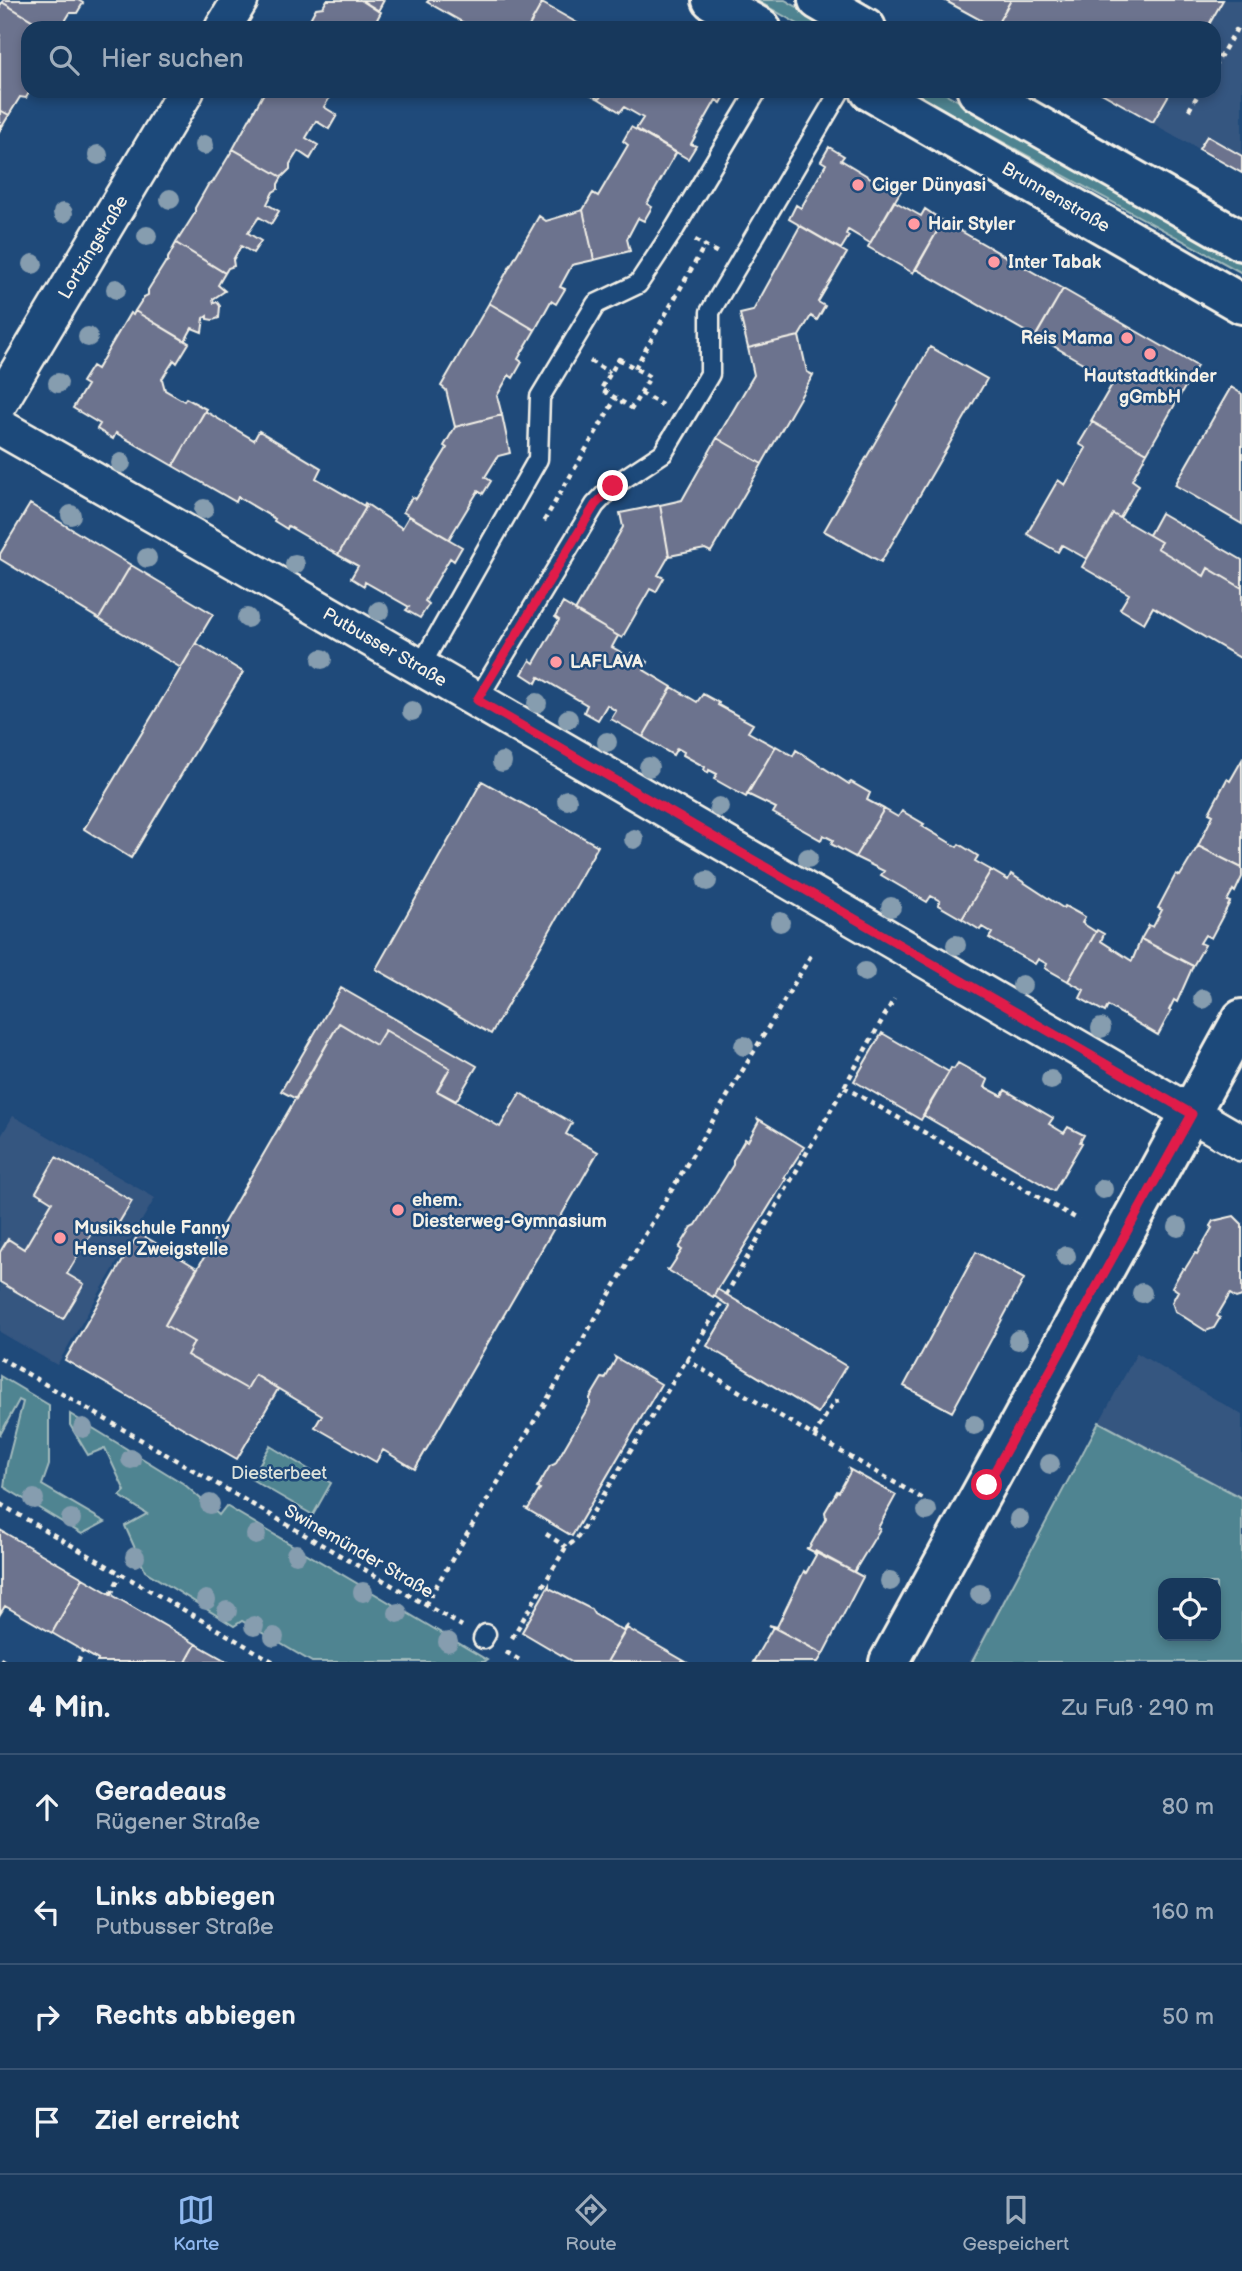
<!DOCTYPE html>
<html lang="de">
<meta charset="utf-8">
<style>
:root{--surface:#17385c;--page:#244365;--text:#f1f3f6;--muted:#9eacbb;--line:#365272;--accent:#90b9f0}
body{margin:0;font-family:"Balsamiq Sans",sans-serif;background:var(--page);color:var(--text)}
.controls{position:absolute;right:21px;bottom:21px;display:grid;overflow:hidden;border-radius:14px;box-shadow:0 4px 10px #0003}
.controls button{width:63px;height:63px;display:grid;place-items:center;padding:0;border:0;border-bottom:2px solid var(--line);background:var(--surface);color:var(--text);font:35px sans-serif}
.stop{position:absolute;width:21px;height:21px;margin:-16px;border:5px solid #e11d48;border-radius:50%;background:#fff}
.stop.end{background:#e11d48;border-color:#fff;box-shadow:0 2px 7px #0008}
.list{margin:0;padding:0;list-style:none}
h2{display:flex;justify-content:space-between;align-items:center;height:91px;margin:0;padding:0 28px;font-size:30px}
h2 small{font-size:23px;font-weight:400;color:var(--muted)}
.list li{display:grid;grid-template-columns:46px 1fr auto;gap:21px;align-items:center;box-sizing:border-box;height:105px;padding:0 28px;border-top:2px solid var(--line)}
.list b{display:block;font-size:26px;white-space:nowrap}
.list p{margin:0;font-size:23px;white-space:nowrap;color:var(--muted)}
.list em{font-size:23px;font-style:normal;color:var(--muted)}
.icon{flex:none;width:38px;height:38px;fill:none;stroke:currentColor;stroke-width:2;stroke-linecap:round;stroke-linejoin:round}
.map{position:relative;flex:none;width:1242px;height:1662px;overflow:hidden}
.search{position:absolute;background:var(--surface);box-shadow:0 4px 10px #0003;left:21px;right:21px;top:21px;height:77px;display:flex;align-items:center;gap:18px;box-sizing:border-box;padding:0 24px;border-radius:21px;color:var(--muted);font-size:26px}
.sheet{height:511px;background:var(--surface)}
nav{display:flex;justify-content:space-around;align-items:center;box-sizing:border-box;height:98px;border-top:2px solid var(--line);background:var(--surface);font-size:19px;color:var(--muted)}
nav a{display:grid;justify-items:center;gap:4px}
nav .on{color:var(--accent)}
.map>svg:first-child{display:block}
</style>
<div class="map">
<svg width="1242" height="1662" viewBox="0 0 1242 1662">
<rect width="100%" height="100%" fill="#1f4a7a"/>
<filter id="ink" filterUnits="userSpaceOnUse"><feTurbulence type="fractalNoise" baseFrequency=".0143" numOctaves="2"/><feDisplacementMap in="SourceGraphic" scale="14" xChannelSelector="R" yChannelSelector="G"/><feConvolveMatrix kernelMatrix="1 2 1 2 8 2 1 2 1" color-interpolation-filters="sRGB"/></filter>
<g filter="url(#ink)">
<path fill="#365680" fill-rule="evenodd" d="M1011 0H1242V174L1096 91H1214V28H995Z
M13 1116 155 1198 57 1365 0 1332V1138Z
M1137 1353 1242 1415V1662H969ZM1163 1583H1216V1636H1163Z"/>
<path fill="#508491" stroke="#a2babc" stroke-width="2" fill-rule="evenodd" d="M756 0H785L833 28H805Z
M920 91H941L1242 263V273L917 95Z
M0 1376 49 1405V1465L42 1485 105 1522 82 1534 4 1487 7 1464 23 1402 19 1400 0 1435Z
M70 1414 184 1484 219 1515 226 1506 487 1660 484 1662H312L242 1621 234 1626 145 1571 125 1526 147 1514 120 1496 125 1491 105 1448 88 1455 70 1425Z
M1099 1422 1242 1498V1662H972ZM1163 1583H1216V1636H1163Z
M270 1446 331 1483 313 1515 251 1479Z"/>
<path fill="#6c738e" stroke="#f4f1e8" stroke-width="2" d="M4 0H78L83 3 77 13H70L61 28H45L2 2Z
M327 0H361L381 12 373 27 374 28H305L316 8 323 7Z
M361 0H384L378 11Z
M429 0H537L542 3 528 28H473L427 2Z
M944 0H1011L995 28Z
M1011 0H1223L1207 28H995Z
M2 2 45 28H28L27 85 28 91H30L26 98 20 97 9 115 0 110V6Z
M542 3 586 28H528Z
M265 91H336L337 94 330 97 324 107 337 115 329 129 316 121 306 138 318 145 310 159 298 151 290 164V169L282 177 233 149Z
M584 91H604L599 99Z
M604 91H728L721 103 716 100 691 144 696 146 688 159 636 129 643 118 624 107 620 112 599 99Z
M1098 91H1171L1153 122Z
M0 110 9 115 0 130Z
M631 127 676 153 647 204 652 207 644 221 638 218 627 239 630 251 594 260 583 210 593 193 598 196 628 145 623 141Z
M1207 136 1242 156V173L1199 149Z
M829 147 844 156 841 160 884 186 887 181 902 189 870 243 848 230 846 234 849 236 841 249 789 219 796 205 801 208 826 164 821 161Z
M233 149 282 177 278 184V189L273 192 267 204 279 211 271 224 259 217 248 233 261 241 253 253 241 246 233 260 234 266 228 268 225 273 176 243 195 213V208L208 185 213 182Z
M894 201 921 216 925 209 943 221 913 273 868 247Z
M583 210 594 260 572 265 560 287 565 289 556 304 551 301 535 330 489 303 539 216 546 221Z
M943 221 1063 289 1035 337 916 269Z
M800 226 847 253 818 302 825 306 817 320 811 316 799 336 748 348 740 314 753 311Z
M176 243 225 273 218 285 225 291 213 299 214 303 217 302 220 306 219 318 213 320 207 319V316L204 318 202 332 192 328 185 341 135 311 144 297 148 295V290L165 263 168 261V258Z
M1063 289 1197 366 1147 453 1091 421 1114 381 1036 336Z
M489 303 535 330 518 359 522 362 513 378 509 375 497 396 502 415 455 427 446 390 441 386Z
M135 311 189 343 177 363 174 360 162 379 165 390 184 401 186 398 206 409 173 466 116 433 113 439 97 429 100 424 73 408 87 385 82 382 92 366 97 369 130 313 133 315Z
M799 336 807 372 813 375 762 464 717 438 754 375 748 348Z
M930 347 987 379 881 562 824 531Z
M1231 387 1242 394V524L1175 485Z
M205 411 254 440 259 431 321 468 316 478 366 507 338 555 288 526 287 529 274 521 275 519 238 497 236 502 173 466Z
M502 415 510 453 498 456 485 477 491 481 483 494 478 491 449 539 403 512 412 497 416 499 447 448 444 446 455 427Z
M1092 422 1147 453 1132 480 1139 485 1120 518 1113 514 1087 559 1062 545 1058 552 1027 534 1058 480 1065 485 1086 448 1079 444Z
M717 438 762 464 711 552 705 549 669 556 660 505 682 500Z
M365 503 402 528 409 516 462 547 454 561 450 558 425 601 429 604 420 618 406 610 409 607 365 582 364 586 351 578 358 566 338 555 366 507 364 505Z
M30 504 131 565 99 619 0 559V554Z
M660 505 669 556 658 575 664 578 656 592 650 589 622 638 575 611 623 527 620 513Z
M1161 513 1242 560V588L1208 568 1204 576 1157 548 1161 542 1149 535Z
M1113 514 1161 542 1157 548 1204 576 1208 568 1242 588V659L1153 607 1144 623 1120 609 1129 594 1082 567Z
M131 565 213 614 181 668 99 619Z
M563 603 618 636 612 647 630 657 632 653 648 662 644 670 672 687 643 737 611 719 616 711 607 705 598 720 584 712 587 705 539 677 536 683 522 674 530 660 534 663 559 620 555 617Z
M196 643 243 672 131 858 84 829Z
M672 687 697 702 703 694 719 703 718 705 753 724 748 732 775 747 746 797 714 779 717 774 709 770 708 773 704 770 705 767 683 755 684 752 677 748 673 755 643 737Z
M776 746 793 756 796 750 849 784 851 782 870 793 867 800 884 809 855 857 831 844 833 840 823 835 821 840 773 813 776 808 747 794Z
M1242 760V868L1198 846 1213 815 1209 813 1227 779 1230 781Z
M482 781 598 846 491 1034 376 969Z
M884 809 898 817 902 811 924 824 922 826 957 847 959 844 978 856 975 861 991 870 962 919 938 905 940 901 931 896 927 902 881 875 884 871 855 857Z
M1198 846 1242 868V877L1235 892 1233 890 1227 901 1230 902 1211 938 1205 935 1200 943 1205 945 1193 966 1141 939 1149 925 1153 927 1162 910 1158 908 1176 874 1180 876Z
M991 870 1008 880 1011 874 1063 908 1065 906 1085 917 1082 923 1096 932 1068 981 1045 968 1047 964 1038 959 1035 964 989 938 992 933 982 927 980 930 962 919Z
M1097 930 1104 934 1101 941 1132 961 1141 939 1193 966 1177 1002 1174 1000 1169 1010 1171 1011 1158 1035 1108 1006 1105 1012 1080 998 1084 990 1068 981Z
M341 988 477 1066 456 1101 437 1091 450 1068 385 1030 376 1045 339 1023 296 1099 281 1091Z
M339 1023 376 1045 385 1030 450 1068 437 1091 500 1127 520 1093 572 1123 566 1134 598 1152 415 1469 383 1450 376 1462 315 1427 322 1415 255 1375 247 1389 187 1355 194 1342 165 1325Z
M882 1033 949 1072 921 1120 854 1081Z
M958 1063 988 1080 985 1087 1002 1096 1005 1090 1053 1118 1049 1124 1064 1133 1068 1127 1084 1135 1080 1142 1082 1143 1054 1191 923 1115 949 1072 951 1068 954 1069Z
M757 1118 804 1147 784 1178 786 1179 713 1297 666 1269 669 1270 682 1250 679 1248 692 1227 696 1225 733 1165V1160L745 1139 748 1141 759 1121Z
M56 1157 132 1201 111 1236 95 1227 67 1274 84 1284 63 1319 0 1282V1252L8 1239 24 1249 52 1202 36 1192Z
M1234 1216 1242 1224V1296L1236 1298 1230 1294 1217 1316 1220 1318 1214 1328 1206 1331 1175 1311 1172 1302 1178 1291 1172 1287 1183 1268 1185 1269 1195 1253 1197 1254 1212 1228 1210 1226 1213 1221Z
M139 1233 197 1268 165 1325 194 1342 187 1355 247 1389 255 1375 278 1389 237 1459 65 1360Z
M976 1252 1024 1279 952 1412 904 1386Z
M717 1289 846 1366 818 1413 707 1346 730 1307 714 1296Z
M615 1357 661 1384 572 1536 525 1508 528 1509 540 1489 537 1488 550 1466 555 1464 590 1404V1398L602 1378 605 1379 616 1359Z
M849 1469 896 1495 878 1528 880 1529 854 1572 806 1548H809L826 1518 825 1512 837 1491 839 1492 850 1472Z
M0 1530 83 1578 52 1633 5 1606 0 1614Z
M815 1551 863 1577 823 1654 769 1625 777 1627 804 1571 806 1573 816 1555 814 1553Z
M83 1578 196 1644 186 1662H97L98 1660 52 1633Z
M549 1585V1588L591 1609 594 1614 623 1631 628 1625 607 1662H573L522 1632Z
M773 1627 823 1654 818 1662H753Z
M627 1628 686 1662H607Z
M196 1644 228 1662H186Z"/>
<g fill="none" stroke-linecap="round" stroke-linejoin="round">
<g stroke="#f4f1e8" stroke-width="23">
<path id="lane" d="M420 667 538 459 540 397 596 304 638 284 675 228 757 91
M477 700 595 505 613 486 663 453 710 374V312L840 91
M483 1639 486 1634"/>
</g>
<g stroke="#f4f1e8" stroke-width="40">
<path id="street" d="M223 28 240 0
M0 402 186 91
M0 427 311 604 1242 1143"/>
</g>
<g stroke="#f4f1e8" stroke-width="44">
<path id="secondary" d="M712 0 761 28
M818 0 866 28
M870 91 1242 304
M977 91 1242 241
M889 1662 1242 1019"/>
</g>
<path stroke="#f4f1e8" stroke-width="4.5" stroke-dasharray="5 5" stroke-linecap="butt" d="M1214 67 1236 30 1242 34
M1189 110 1200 91
M695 240 718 253
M619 359 650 377 632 408 601 389Z
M590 361 610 373
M635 368 705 245
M641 393 662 405
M544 521 616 398
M844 1087 1079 1220
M726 1295 894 999
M0 1358 462 1626
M685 1359 814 1436 834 1402 839 1401
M814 1436 925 1500
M0 1504 274 1662
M546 1534 566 1547
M111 1594 121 1574
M425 1605 813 952
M512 1638 566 1547 576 1540 722 1302
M506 1652 523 1662
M0 1659 5 1662
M78 1662 83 1651"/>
<use href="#lane" stroke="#1f4a7a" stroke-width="18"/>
<use href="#street" stroke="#1f4a7a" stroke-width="35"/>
<use href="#secondary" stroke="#1f4a7a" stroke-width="38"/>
</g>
<g fill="#869daf">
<circle cx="204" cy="145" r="10"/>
<circle cx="98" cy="155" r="10"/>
<circle cx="170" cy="199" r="10"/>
<circle cx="63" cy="213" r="10"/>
<circle cx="147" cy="236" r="10"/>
<circle cx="33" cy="264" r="10"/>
<circle cx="116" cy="289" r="10"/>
<circle cx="88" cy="337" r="10"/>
<circle cx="58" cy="383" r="10"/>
<circle cx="121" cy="463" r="10"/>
<circle cx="204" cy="509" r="10"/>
<circle cx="71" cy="515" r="10"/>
<circle cx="147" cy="558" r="10"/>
<circle cx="295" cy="564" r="10"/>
<circle cx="379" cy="611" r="10"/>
<circle cx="247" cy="618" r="10"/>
<circle cx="322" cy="659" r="10"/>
<circle cx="537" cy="703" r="10"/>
<circle cx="412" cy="711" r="10"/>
<circle cx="568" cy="719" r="10"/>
<circle cx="607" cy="742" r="10"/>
<circle cx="502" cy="762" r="10"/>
<circle cx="649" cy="767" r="10"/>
<circle cx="567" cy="800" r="10"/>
<circle cx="719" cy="807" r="10"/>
<circle cx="634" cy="839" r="10"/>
<circle cx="808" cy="858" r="10"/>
<circle cx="707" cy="881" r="10"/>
<circle cx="891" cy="907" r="10"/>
<circle cx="780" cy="922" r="10"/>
<circle cx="956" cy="945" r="10"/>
<circle cx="865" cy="972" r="10"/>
<circle cx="1022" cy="985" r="10"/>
<circle cx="1203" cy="999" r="10"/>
<circle cx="1101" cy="1028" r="10"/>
<circle cx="744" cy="1046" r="10"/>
<circle cx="1051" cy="1080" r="10"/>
<circle cx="1103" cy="1189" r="10"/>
<circle cx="1178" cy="1227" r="10"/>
<circle cx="1066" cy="1256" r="10"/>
<circle cx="1142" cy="1293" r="10"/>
<circle cx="1018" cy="1340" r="10"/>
<circle cx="974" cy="1425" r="10"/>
<circle cx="83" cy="1428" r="10"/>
<circle cx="131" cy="1459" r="10"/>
<circle cx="1050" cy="1464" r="10"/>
<circle cx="34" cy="1499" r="10"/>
<circle cx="210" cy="1504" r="10"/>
<circle cx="927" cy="1511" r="10"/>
<circle cx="71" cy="1519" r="10"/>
<circle cx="1019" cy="1519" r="10"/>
<circle cx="256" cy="1535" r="10"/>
<circle cx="296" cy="1554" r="10"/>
<circle cx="135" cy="1557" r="10"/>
<circle cx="890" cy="1581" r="10"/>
<circle cx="363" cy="1592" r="10"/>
<circle cx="980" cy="1594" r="10"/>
<circle cx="206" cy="1600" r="10"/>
<circle cx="227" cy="1611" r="10"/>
<circle cx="398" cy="1613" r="10"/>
<circle cx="254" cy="1626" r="10"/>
<circle cx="274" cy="1637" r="10"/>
<circle cx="448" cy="1642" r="10"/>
</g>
</g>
<g fill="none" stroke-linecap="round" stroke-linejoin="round" filter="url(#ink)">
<path stroke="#e11d48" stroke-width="9" d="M613 486 595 505 477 700 1192 1114 987 1485"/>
</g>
<g fill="#ff9aa2" stroke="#1f4a7a" stroke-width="2.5">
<circle cx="858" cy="185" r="7"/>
<circle cx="914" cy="224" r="7"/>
<circle cx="994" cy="262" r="7"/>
<circle cx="1127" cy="338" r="7"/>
<circle cx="1150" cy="354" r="7"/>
<circle cx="556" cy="662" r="7"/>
<circle cx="398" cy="1210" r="7"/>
<circle cx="60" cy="1238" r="7"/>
</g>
<g text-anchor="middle" stroke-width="5" stroke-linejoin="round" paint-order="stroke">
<g font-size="18" font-weight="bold" fill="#f4f1e8" stroke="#1f4a7a" text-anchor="start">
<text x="872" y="191">Ciger Dünyasi</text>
<text x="928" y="230">Hair Styler</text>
<text x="1008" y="268">Inter Tabak</text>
<text x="1113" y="344" text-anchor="end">Reis Mama</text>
<text x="1150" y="382" text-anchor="middle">Hautstadtkinder<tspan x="1150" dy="21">gGmbH</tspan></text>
<text x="570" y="668">LAFLAVA</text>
<text x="412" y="1206">ehem.<tspan x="412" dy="21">Diesterweg-Gymnasium</tspan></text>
<text x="74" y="1234">Musikschule Fanny<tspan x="74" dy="21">Hensel Zweigstelle</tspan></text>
</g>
<g font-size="18" fill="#f4f1e8" stroke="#1f4a7a">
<text transform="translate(1056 197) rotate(30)" y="6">Brunnenstraße</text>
<text transform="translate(93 247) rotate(-59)" y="6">Lortzingstraße</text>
<text transform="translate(385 647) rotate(30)" y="6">Putbusser Straße</text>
<text transform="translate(359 1551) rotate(30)" y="6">Swinemünder Straße</text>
</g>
<g font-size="18" fill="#dbe1db" stroke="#1f4a7a">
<text x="279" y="1479">Diesterbeet</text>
</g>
</g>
</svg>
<div class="controls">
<button><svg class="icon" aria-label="locate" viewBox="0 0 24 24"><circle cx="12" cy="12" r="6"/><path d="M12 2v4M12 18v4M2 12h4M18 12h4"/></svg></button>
</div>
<div class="stop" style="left:987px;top:1485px"></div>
<div class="stop end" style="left:613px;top:486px"></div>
<div class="search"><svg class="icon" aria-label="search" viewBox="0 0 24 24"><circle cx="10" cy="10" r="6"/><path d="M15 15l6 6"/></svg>Hier suchen</div>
</div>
<section class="sheet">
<h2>4 Min.<small>Zu Fuß · 290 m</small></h2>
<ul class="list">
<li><svg class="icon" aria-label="ahead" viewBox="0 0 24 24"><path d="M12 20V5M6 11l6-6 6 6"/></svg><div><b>Geradeaus</b><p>Rügener Straße</p></div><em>80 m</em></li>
<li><svg class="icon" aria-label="left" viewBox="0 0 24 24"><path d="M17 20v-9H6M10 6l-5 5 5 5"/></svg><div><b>Links abbiegen</b><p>Putbusser Straße</p></div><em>160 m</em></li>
<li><svg class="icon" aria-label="right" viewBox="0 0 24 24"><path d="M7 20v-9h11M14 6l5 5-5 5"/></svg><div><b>Rechts abbiegen</b></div><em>50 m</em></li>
<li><svg class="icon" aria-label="arrive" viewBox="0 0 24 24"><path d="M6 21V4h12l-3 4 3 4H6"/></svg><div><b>Ziel erreicht</b></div></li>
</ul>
</section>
<nav>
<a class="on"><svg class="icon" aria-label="map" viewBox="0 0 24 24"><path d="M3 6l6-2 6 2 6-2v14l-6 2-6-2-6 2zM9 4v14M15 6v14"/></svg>Karte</a>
<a><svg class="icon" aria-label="directions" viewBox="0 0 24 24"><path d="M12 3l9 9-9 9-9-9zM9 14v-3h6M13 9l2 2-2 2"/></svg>Route</a>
<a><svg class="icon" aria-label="saved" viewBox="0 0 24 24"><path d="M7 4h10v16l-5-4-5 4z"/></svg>Gespeichert</a>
</nav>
